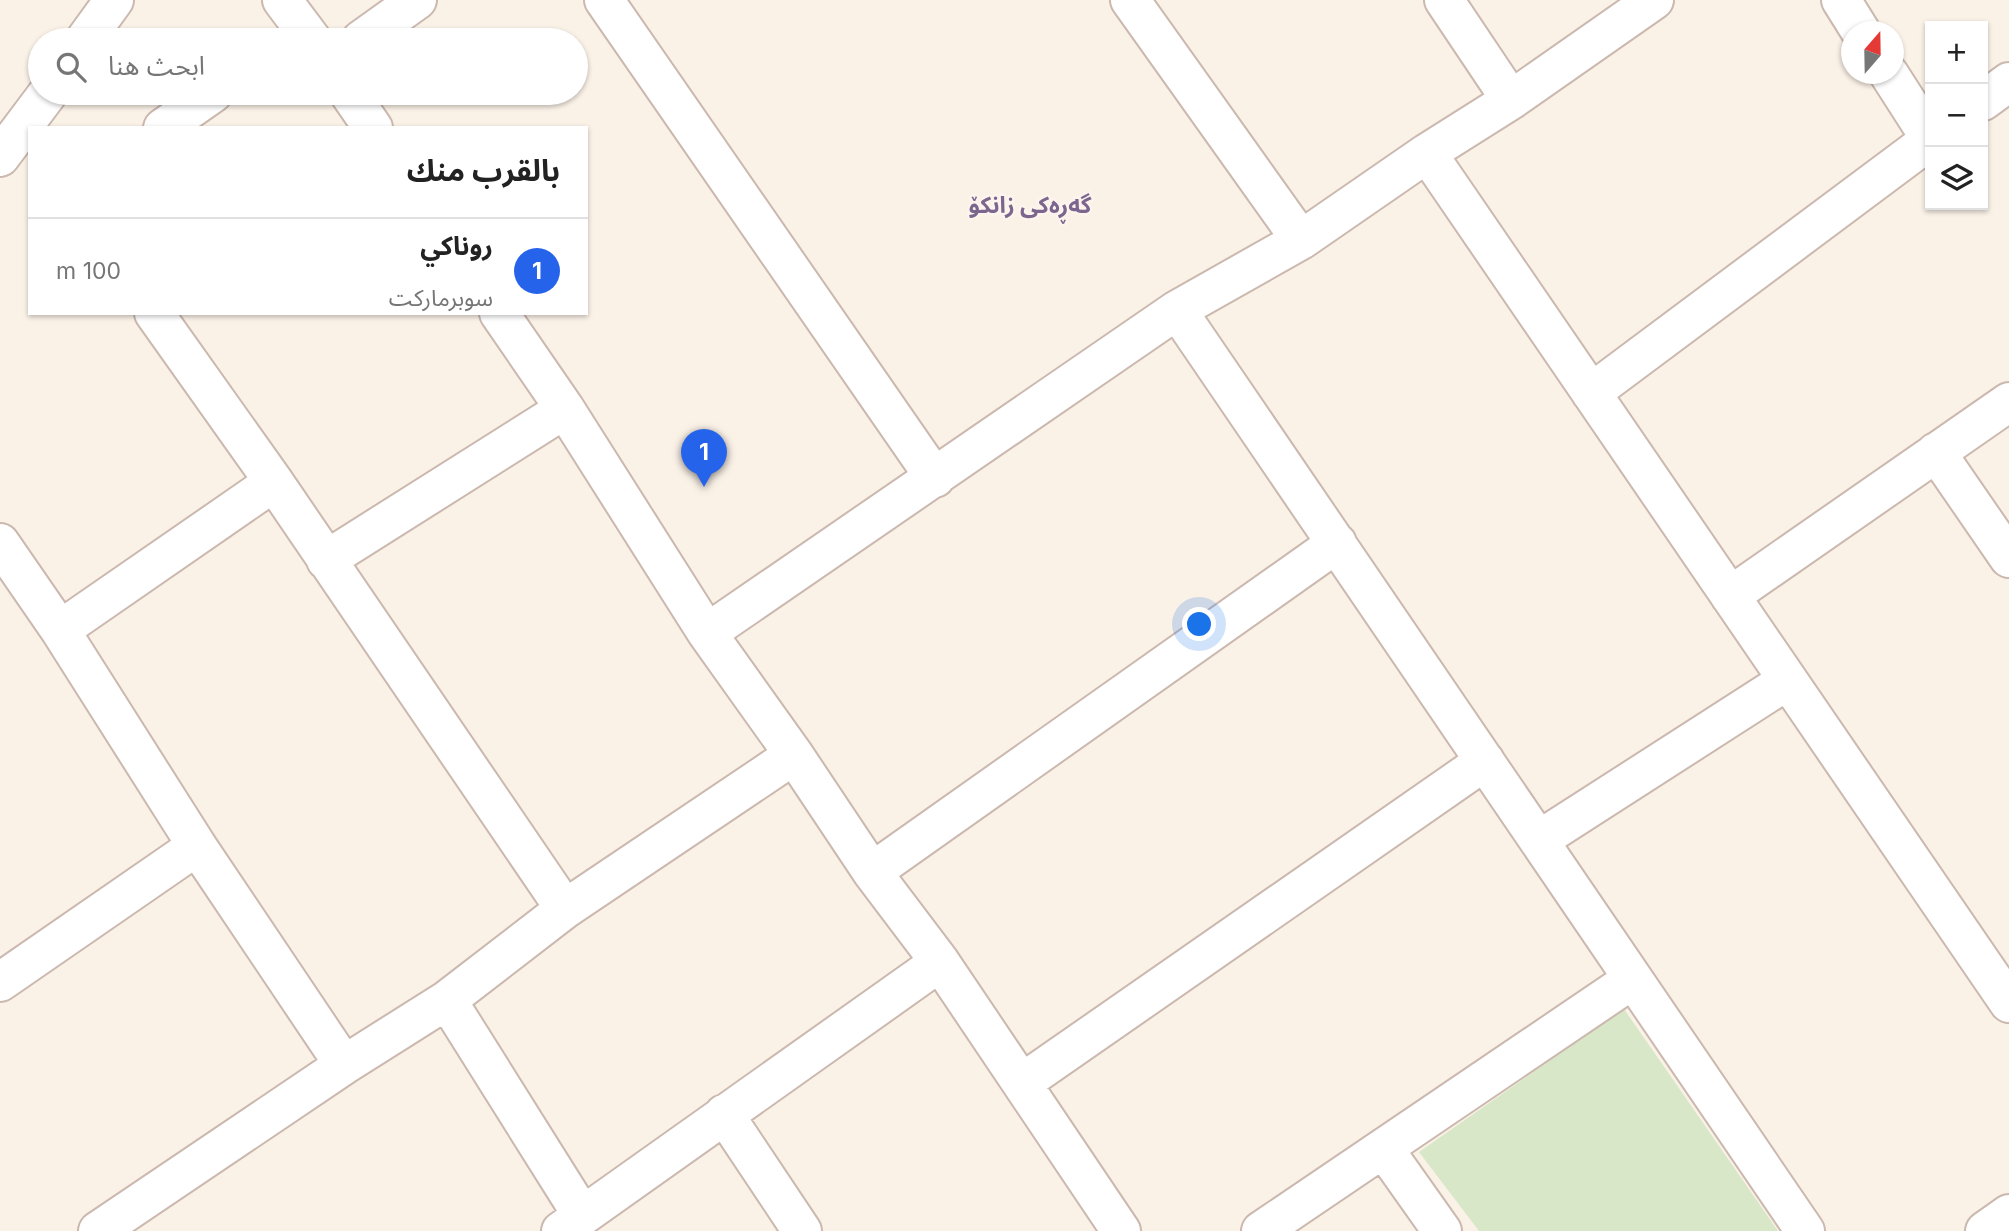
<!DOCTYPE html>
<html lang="ar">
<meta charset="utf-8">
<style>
:root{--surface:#fff;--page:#f6f6f6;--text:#222;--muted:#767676;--line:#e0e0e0;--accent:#2563eb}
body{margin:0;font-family:Inter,"Noto Sans Arabic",sans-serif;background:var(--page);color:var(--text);direction:rtl}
.controls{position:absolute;right:21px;top:21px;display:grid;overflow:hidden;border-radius:0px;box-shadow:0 2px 5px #0004}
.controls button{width:63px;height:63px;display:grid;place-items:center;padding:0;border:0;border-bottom:2px solid var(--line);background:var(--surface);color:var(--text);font:35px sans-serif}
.compass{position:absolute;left:1841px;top:21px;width:63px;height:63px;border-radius:50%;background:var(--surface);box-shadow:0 2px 5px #0004;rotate:20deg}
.you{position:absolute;left:1200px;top:625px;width:24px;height:24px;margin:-18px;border:5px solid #fff;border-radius:50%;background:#1a73e8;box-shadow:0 0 0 10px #1a73e833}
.badge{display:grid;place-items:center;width:46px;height:46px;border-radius:50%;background:var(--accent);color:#fff;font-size:23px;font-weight:700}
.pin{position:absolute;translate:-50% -58px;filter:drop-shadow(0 2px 4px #0008)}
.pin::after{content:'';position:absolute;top:37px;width:24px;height:21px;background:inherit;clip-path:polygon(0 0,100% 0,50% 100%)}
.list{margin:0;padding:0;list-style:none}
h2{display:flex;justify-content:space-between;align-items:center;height:91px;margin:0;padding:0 28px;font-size:30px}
h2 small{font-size:23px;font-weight:400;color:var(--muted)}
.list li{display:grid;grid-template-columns:46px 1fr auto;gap:21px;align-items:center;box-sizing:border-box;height:98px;padding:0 28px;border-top:2px solid var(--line)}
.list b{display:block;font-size:26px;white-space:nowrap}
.list p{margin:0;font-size:23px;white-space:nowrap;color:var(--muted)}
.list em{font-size:23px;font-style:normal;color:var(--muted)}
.icon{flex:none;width:38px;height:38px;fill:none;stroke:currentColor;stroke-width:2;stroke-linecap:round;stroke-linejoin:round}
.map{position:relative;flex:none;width:2009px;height:1231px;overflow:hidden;direction:ltr}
.search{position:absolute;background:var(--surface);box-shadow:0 2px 5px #0004;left:28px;top:28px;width:560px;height:77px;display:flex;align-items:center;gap:18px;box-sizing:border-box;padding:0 24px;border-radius:38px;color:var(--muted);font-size:26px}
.panel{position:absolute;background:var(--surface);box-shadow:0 2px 5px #0004;left:28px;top:126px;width:560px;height:189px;border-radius:0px;direction:rtl}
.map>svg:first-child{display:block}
</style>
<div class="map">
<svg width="2009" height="1231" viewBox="0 0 2009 1231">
<rect width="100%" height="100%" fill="#faf1e7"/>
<path fill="#d7e7c7" d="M1624 1009 1778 1231H1479L1419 1152Z"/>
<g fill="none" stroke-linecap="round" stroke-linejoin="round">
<g stroke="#cbb8ae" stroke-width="42">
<path id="minor" d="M282 0 312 40
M604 0 935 478
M1130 0 1301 240
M1444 0 1511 100
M1841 0 1861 32
M85 40 114 0
M361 40 417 0
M1889 74 1930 138
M349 93 373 128
M1983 101 2009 82
M163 128 213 93
M1427 153 2009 1003
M0 157 48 93
M1177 310 1805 1231
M154 313 274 482 565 909
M499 313 565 409 707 633 794 755 872 872 940 962 1121 1231
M1591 393 1930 140
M1936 452 2009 558
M0 543 60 630 197 846 344 1065
M326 560 565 409
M1730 596 2009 402
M60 630 274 482
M707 633 1177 310 1301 240 1427 153 1511 100 1654 0
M1539 840 1788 680
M872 872 1337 543
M0 982 197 846
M447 1000 582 1215
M1022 1083 1485 761
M724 1114 802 1231
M1384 1149 1442 1231
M98 1231 344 1065 447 1000 565 909 794 755
M561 1231 940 962
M1261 1231 1633 979
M1985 1231 2009 1214"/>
</g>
<use href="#minor" stroke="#fff" stroke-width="38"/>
</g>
<g text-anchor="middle" stroke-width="5" stroke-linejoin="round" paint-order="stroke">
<g font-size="23" font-weight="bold" fill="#7c668d" stroke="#fdf5ed">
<text x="1030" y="213">گەڕەکی زانکۆ</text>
</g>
</g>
</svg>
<div class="controls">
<button>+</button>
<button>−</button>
<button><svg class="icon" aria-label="layers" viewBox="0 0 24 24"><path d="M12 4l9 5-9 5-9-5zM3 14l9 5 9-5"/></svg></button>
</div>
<svg class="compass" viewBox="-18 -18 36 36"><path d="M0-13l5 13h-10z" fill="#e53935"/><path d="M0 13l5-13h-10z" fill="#767676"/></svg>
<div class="you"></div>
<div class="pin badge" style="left:704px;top:487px">1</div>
<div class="search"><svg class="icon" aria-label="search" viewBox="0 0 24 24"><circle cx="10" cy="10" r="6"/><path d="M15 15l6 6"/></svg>ابحث هنا</div>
<section class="panel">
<h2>بالقرب منك<small></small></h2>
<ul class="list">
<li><span class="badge">1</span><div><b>روناكي</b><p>سوبرماركت</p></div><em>100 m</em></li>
</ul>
</section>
</div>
